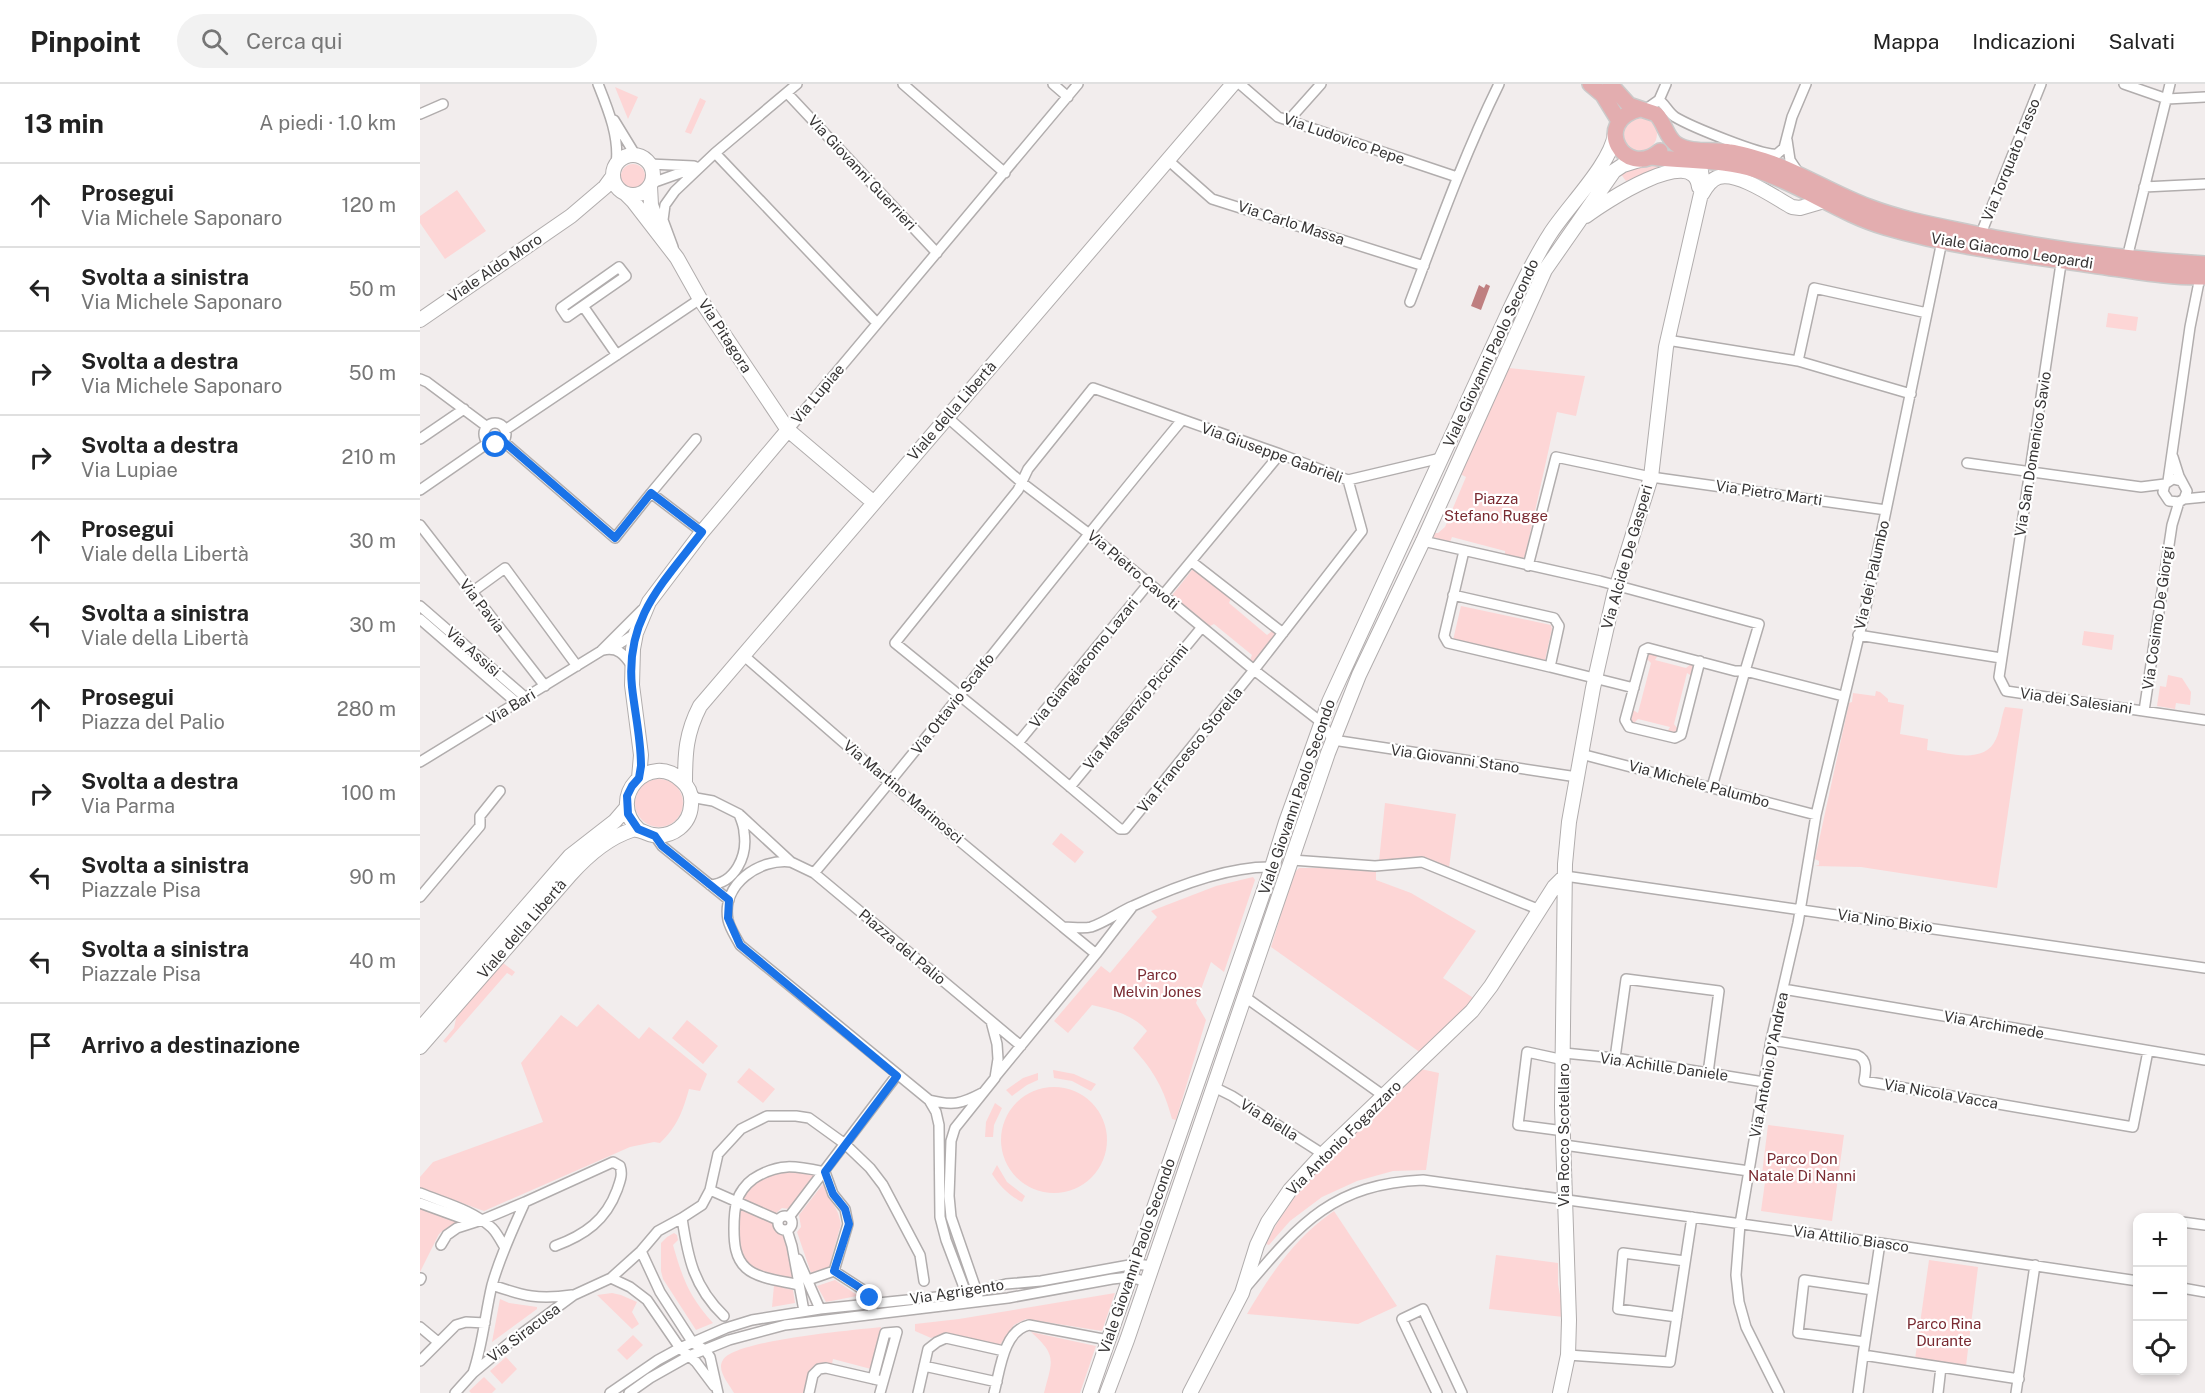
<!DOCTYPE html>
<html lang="it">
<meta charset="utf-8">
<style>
:root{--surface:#fff;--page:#f2f2f2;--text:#222;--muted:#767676;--line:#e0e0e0}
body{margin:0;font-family:"Public Sans",sans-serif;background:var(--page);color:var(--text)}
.controls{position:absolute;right:18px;bottom:18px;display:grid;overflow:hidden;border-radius:12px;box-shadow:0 3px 9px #0003}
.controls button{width:54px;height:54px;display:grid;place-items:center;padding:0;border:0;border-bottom:2px solid var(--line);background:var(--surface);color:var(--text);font:30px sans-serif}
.stop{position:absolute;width:18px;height:18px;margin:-14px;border:4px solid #1a73e8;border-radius:50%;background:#fff}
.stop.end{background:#1a73e8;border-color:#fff;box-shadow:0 2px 6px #0008}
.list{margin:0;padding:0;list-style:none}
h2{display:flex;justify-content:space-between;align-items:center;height:78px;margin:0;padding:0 24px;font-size:26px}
h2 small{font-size:20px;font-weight:400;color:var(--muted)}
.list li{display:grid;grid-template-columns:39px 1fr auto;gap:18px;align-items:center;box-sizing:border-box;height:84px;padding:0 24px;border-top:2px solid var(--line)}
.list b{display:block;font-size:22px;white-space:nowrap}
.list p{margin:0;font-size:20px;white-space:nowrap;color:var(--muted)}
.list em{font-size:20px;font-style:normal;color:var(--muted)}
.icon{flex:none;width:33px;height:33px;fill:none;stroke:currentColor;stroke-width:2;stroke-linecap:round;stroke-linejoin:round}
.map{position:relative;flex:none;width:1785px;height:1309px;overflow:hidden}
header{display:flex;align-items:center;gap:36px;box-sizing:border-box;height:84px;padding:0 30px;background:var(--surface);border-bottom:2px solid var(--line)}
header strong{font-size:28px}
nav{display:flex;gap:33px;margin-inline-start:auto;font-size:21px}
.search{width:420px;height:54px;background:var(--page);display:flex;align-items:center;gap:15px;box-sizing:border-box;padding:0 21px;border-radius:33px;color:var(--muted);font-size:22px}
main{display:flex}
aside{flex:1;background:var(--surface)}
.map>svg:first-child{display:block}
</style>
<header>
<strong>Pinpoint</strong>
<div class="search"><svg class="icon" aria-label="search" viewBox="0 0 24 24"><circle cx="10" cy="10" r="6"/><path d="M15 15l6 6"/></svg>Cerca qui</div>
<nav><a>Mappa</a><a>Indicazioni</a><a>Salvati</a></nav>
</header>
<main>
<aside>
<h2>13 min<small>A piedi · 1.0 km</small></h2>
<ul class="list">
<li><svg class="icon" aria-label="ahead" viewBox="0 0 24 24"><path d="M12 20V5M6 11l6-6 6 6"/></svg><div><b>Prosegui</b><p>Via Michele Saponaro</p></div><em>120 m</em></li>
<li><svg class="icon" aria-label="left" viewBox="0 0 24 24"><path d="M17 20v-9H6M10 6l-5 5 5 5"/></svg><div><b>Svolta a sinistra</b><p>Via Michele Saponaro</p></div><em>50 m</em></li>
<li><svg class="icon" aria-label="right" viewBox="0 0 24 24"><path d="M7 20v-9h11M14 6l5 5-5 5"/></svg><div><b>Svolta a destra</b><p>Via Michele Saponaro</p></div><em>50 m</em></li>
<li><svg class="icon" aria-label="right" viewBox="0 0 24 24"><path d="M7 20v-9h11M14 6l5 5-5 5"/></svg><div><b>Svolta a destra</b><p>Via Lupiae</p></div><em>210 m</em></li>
<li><svg class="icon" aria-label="ahead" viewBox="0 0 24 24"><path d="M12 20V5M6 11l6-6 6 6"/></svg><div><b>Prosegui</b><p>Viale della Libertà</p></div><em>30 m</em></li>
<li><svg class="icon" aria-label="left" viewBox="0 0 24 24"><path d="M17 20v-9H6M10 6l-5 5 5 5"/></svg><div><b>Svolta a sinistra</b><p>Viale della Libertà</p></div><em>30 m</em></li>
<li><svg class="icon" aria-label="ahead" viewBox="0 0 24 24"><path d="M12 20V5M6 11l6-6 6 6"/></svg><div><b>Prosegui</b><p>Piazza del Palio</p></div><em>280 m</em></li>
<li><svg class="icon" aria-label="right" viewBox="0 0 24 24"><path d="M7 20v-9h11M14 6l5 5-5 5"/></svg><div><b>Svolta a destra</b><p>Via Parma</p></div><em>100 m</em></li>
<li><svg class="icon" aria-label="left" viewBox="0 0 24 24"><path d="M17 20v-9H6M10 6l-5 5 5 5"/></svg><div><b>Svolta a sinistra</b><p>Piazzale Pisa</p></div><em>90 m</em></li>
<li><svg class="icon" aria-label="left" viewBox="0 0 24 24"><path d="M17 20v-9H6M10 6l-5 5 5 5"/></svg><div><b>Svolta a sinistra</b><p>Piazzale Pisa</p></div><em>40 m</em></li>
<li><svg class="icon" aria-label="arrive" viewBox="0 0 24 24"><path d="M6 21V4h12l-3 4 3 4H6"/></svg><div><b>Arrivo a destinazione</b></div></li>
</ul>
</aside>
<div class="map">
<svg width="1785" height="1309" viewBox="0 0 1785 1309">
<rect width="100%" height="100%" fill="#f2eded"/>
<path fill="#fdd6d6" d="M195 3 218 13 208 35Z
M280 14 286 17 271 50 265 48Z
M1203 50a17 17 0 1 1 34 0a17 17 0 1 1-34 0Z
M201 92a12 12 0 1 1 24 0a12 12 0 1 1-24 0Z
M1232 81 1264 82 1227 88 1206 97 1200 89 1212 83Z
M37 106 66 147 25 175 0 139V132Z
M1688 229 1718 233 1716 247 1686 243Z
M1089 284 1165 292 1156 332 1137 328 1105 472 1101 476 1085 471V467L1032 453 1030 458 1013 454 1014 449H1018L1025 443 1046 393 1040 390Z
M772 486H776L811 514 809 519 847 551 852 547 856 550 835 578 830 576 832 571 794 540 788 543 752 513 753 510Z
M1041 522 1131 541 1132 545 1125 576 1033 556Z
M1664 547 1694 551 1692 566 1662 561Z
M1230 569 1238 571 1235 576 1266 584 1271 580 1274 582 1272 592 1267 589 1254 640 1258 645 1255 650 1247 648 1250 643 1218 635 1214 639 1211 638 1213 626 1218 629 1231 579 1226 574Z
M1748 591 1762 594 1771 608 1770 621 1756 619 1755 625 1737 622 1740 602 1746 603Z
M1456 607 1460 608 1468 615V618L1484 621 1480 650 1508 655 1507 666C1528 669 1565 681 1576 655 1581 644 1581 633 1585 623L1603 625 1577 804 1441 783 1395 782 1399 781V777L1395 775 1429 619 1432 618 1433 609 1455 612Z
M215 719a24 24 0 1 1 48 0a24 24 0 1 1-48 0Z
M965 719 1036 730 1029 784 1005 775 959 777Z
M641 749 664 768 655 779 632 760Z
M879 784H917L956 788V796L991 809 1056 847 1023 894 1055 915 1001 969 851 863 873 790Z
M833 793 835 796 804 888 791 878 776 919 786 936 756 1036 752 1035C744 1005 734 987 713 964L727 947C713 930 692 926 672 921L648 949 634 937 681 882 690 889 737 833 731 827 796 802Z
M83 879 95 888 92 892 87 889 26 959 23 957 34 944 37 930Z
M178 920 219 955 229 943 287 990 280 1007 269 1005C263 1027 257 1043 240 1059L234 1058 210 1063 64 1127 0 1104V1093L13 1078 123 1038 101 979 141 931 157 943Z
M267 936 298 962 283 980 252 954Z
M329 984 355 1005 343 1019 317 998Z
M1001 985 1019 989 1006 1086 973 1087 937 1097 902 1113 870 1137 849 1161 846 1160C879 1090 947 1038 1001 985Z
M633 986 654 990 676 1000 671 1007 652 997 634 994Z
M618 989V996L607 1001 592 1012 586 1006 603 994Z
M581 1056a53 53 0 1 1 106 0a53 53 0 1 1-106 0Z
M575 1019 582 1024 574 1041 573 1053H565L566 1038Z
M1348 1041 1424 1051 1412 1137 1341 1127 1346 1091 1342 1090Z
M577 1081 587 1098 605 1112 602 1118C588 1111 580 1102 572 1090Z
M363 1086 397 1090 370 1125 362 1124 355 1130 322 1116C332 1100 345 1092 363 1086Z
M403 1100 418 1129 421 1140 409 1183 391 1189 377 1148 381 1143 379 1131Z
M318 1122 353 1137 356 1148 364 1152 374 1196C362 1192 344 1191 333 1184 312 1173 318 1142 318 1122Z
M0 1125 39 1139 25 1145 19 1150 0 1188Z
M914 1127 977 1222 938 1240 827 1230C852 1188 874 1155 914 1127Z
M254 1149 257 1151 258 1156 253 1161C263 1196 269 1212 293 1239L276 1246 243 1195 241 1187V1159L247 1153Z
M1076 1171 1138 1179V1200L1144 1233 1069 1225Z
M1509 1176 1558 1183 1546 1282 1495 1275Z
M415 1196 437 1211V1212L406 1218 397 1202Z
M354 1201 373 1206 375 1219 352 1223Z
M192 1209 201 1211 217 1218 212 1228 219 1240 212 1245 177 1211Z
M695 1209 682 1247 606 1235 594 1241 580 1261 527 1249 511 1254 495 1247V1240L539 1235Z
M80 1215 89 1219 117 1223V1225L72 1258Z
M461 1243 451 1285 413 1275 412 1280H396L391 1285 385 1309H314C309 1300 296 1286 303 1276 314 1256 436 1246 461 1243Z
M611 1248 676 1262 660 1309H624C632 1277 638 1272 611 1248Z
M213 1251 223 1261 207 1276 197 1266Z
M86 1273 97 1285 82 1300 70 1287Z
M64 1293 76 1305 72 1309H51L49 1307Z"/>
<path fill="#bf7f80" d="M1066 200 1070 202 1061 226 1051 222 1059 201 1064 204Z"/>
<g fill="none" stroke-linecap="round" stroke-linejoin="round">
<g stroke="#b1adad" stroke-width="12">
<path id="street" d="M178 0C188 25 200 54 196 81
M483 0 585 89
M633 0 648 13
M820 0 858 33 1037 93
M1704 0 1747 15 1785 13
M367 9 517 169
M1239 16 1246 0
M1221 25 1229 23 1239 16C1245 20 1248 28 1255 33 1270 42 1342 72 1357 70L1364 64 1372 33 1386 0
M0 30 23 20
M194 36 216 72
M868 37 901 0
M1367 56 1370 76 1378 88
M295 69 457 239
M749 77 792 115 1004 182
M229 80 274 82
M232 99 277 83
M1724 103 1785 100
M1560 152 1621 0
M253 163 243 136 245 121 255 107 295 69 377 0
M1642 173 1579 593 1586 607 1785 636
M1707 174 1750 0
M199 183 206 192 147 233 141 224Z
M990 218C1018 144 1044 71 1079 0
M163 222 197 271
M1247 256 1378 277 1491 310
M1378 277 1394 204 1507 229
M0 295 7 298 66 342
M673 304 860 370 928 396 942 447 834 586 705 745H700L598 659 475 559 598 406 608 385Z
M527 333 601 398 668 449 834 586 901 638 913 656 1157 693
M64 350a11 11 0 1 1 22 0a11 11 0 1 1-22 0Z
M85 346 280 215
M368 346 658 0
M0 355 44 325
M83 357 195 454 231 409 282 448
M1753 373 1759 392 1767 407 1764 415 1759 418 1749 417 1743 408 1745 400 1753 395 1761 397
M1547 379 1721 403 1745 400
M928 396 1021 374
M1748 397 1770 243 1780 193
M0 406 68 359
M231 409 276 355
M1764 415 1785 413
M0 441 125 602
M1003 457 1180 497 1339 540 1325 587 1423 612
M772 478 863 549
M1108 482 1136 373 1231 393 1466 426
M52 508 85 484 157 582
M743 511 860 370
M1033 511 1134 534 1139 542 1130 583 1028 559 1024 552 1044 467
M0 522 106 614
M0 535 97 619
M1438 551 1581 574
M193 564 216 549
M183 566C198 563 204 570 212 582
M323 571 470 699 643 843C652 843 663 845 671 843 686 838 699 828 713 822 754 803 807 782 852 783
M1280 577 1261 651 1255 654 1209 643 1205 636 1224 566 1228 564 1315 587H1325L1292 703
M1130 583 1214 604
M1724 627 1752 441 1759 418
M598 659 729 499
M1161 670 1396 731
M0 678 181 567 222 526
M650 703 782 543
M270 708 276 714 293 717 319 730 371 778 394 789 601 962
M235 752 242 762 309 816
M872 776 955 782 1002 778 1120 826
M371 778C340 774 301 800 308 836 310 845 316 853 320 861L509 1016C533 1022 541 1020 562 1009
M394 789C520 641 637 486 762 336
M1145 792 1785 884
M290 801C315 799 328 772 324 748 324 742 321 736 319 730
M0 813 60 742V732L80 707
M643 843 676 870 713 822
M1363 905 1785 976
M825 913 964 1012
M1351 956 1437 971C1448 976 1446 987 1444 997L1713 1043 1728 967
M1144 969 1195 974 1344 998
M1195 974 1206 895 1299 907 1288 989
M1144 976 1107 968 1098 1041 1144 1047
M576 992 676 870
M794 1003 812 1012 903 1070
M509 1016 516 1028 519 1041 520 1133 526 1156 548 1214
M1144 1061 1329 1087
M290 1106 358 1136
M0 1109C24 1119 53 1126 72 1144 77 1149 81 1157 85 1164
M0 1119 44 1135 57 1136
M358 1139a7 7 0 1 1 14 0a7 7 0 1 1-14 0Z
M369 1133 477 991
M1762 1138 1785 1141
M367 1146 372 1162 384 1227
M1460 1159 1443 1271 1599 1295
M21 1161 27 1151 37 1144 62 1136 105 1118
M221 1167 240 1208 273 1259 285 1266 290 1273 298 1309
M378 1175 400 1225
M414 1187 448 1209 452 1225
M191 1194 210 1203 227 1216 260 1264 276 1278 294 1302
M0 1196 1 1194
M72 1201C104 1212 118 1216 152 1211
M379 1201C363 1197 338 1195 326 1184 315 1174 314 1159 314 1145 314 1136 314 1126 317 1117 319 1109 326 1100 333 1095 359 1078 376 1082 405 1088L413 1110 425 1125 428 1140 414 1187 388 1196
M827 1202C881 1138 914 1100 1003 1096L1460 1159 1718 1197
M1762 1204 1785 1208
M558 1211 531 1133 529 1112 531 1057 535 1044 575 994 578 975 577 960 571 937
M304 1232C274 1203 268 1175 262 1134L282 1121 290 1106 298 1070 321 1045 347 1032H376L389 1034 425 1060 450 1084 463 1101 500 1171 504 1197
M1257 1233 1198 1225 1203 1169 1265 1177
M0 1243 18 1258
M1445 1258 1378 1249 1384 1196 1453 1206
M1148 1271 1250 1278 1272 1133
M0 1277 36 1241 46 1238 65 1239
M504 1282 577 1298
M53 1289C63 1260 65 1230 72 1201 80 1172 93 1145 105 1118L193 1078 200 1082C203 1091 200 1097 197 1106 186 1136 165 1151 135 1162
M453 1295 465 1249 477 1248 460 1309
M35 1309 53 1289 89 1259 154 1211 191 1194 221 1167 238 1147 262 1134
M190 1309 238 1276 260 1264 306 1244 332 1236 400 1225 546 1210 586 1200 621 1197 715 1180 733 1182
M209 1309 230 1294 269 1272 309 1256 365 1241 588 1214 692 1195 710 1193 727 1198
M389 1309 393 1291 399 1285 406 1284 458 1296
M498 1309 508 1265 517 1258 526 1254 584 1267
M574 1309C580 1287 583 1247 609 1241L688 1256
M1017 1309 982 1235 1003 1225 1042 1309
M1359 1309 1326 1243 1319 1218 1316 1191 1320 1140 1351 956 1378 839 1396 731 1446 523 1522 157
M1438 1309 1443 1271
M1518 1309 1521 1283
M1596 1309 1615 1181"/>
</g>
<g stroke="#b1adad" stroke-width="16">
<path id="secondary" d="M193 91a20 20 0 1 1 40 0a20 20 0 1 1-40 0Z
M230 102 231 121 240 146
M206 110 213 117 257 174 280 215 368 346 453 418
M1282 110C1286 103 1291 95 1299 93 1319 88 1354 113 1372 123L1380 124 1404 117
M1166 132C1182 120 1274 58 1279 103
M0 236 151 132 185 103 193 92
M219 694 221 671 212 601 213 565 216 549 229 518 282 448 368 346
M265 699C265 669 266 649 280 622L813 0
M0 945 150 772 195 737 207 723
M0 963 150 791C167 772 187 754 212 746 220 744 225 750 233 751 253 754 270 740 271 721 272 712 269 703 262 697 230 666 186 713 218 745
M670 1309 852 783 866 738 909 618 1091 223C1103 199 1115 173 1130 150 1147 123 1191 80 1195 50
M687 1309 707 1256 908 669 939 591 1003 457 1125 186 1194 87 1203 81 1219 76
M770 1309 822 1209 837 1161 848 1138 870 1106 903 1070 1052 927 1071 902 1134 803 1145 792
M1140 1309 1148 1271 1149 1236 1142 1023 1145 780 1149 738 1173 604 1194 511 1231 393 1246 263 1283 101 1281 87 1269 76"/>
</g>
<g stroke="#cbcaca" stroke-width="18">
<path id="primary" d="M1170 0 1183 11 1199 37
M1190 0 1209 21 1236 30C1245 39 1246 53 1256 60 1271 70 1294 65 1310 68 1325 70 1339 75 1354 80 1386 92 1416 111 1449 123 1478 134 1507 140 1537 146 1618 164 1702 175 1785 180
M1220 25C1171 37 1204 97 1240 67
M1232 73C1267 78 1302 75 1336 86 1381 100 1420 130 1465 143 1533 163 1602 171 1672 181 1709 186 1748 194 1785 193"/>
</g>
<use href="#street" stroke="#fff" stroke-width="9"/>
<use href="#secondary" stroke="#fff" stroke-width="14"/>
<use href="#primary" stroke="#e3adaf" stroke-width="15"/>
</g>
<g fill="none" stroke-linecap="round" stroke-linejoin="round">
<path stroke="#1a73e8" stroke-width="8" d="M76 361 83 357 195 454 231 409 282 448C243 499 205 534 212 603 215 630 221 655 221 682L219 694 212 702 207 712 208 730 218 745 235 752 242 762 309 816 308 834 320 861 477 992 405 1088 413 1110 425 1125 429 1140 414 1187 448 1209 450 1214"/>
</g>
<g text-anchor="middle" stroke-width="4.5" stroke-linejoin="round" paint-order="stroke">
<g font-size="15" fill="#363434" stroke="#fff">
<text transform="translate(924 55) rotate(19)" y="5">Via Ludovico Pepe</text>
<text transform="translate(1591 76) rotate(-68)" y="5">Via Torquato Tasso</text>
<text transform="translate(442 89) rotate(47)" y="5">Via Giovanni Guerrieri</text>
<text transform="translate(871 139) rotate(18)" y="5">Via Carlo Massa</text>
<text transform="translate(1592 167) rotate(9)" y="5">Viale Giacomo Leopardi</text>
<text transform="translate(75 184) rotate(-34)" y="5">Viale Aldo Moro</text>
<text transform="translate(305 252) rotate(57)" y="5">Via Pitagora</text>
<text transform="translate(1071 269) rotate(-65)" y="5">Viale Giovanni Paolo Secondo</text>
<text transform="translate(398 310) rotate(-50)" y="5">Via Lupiae</text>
<text transform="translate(532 327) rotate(-49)" y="5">Viale della Libertà</text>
<text transform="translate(852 369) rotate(20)" y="5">Via Giuseppe Gabrieli</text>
<text transform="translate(1613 370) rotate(-81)" y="5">Via San Domenico Savio</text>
<text transform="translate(1349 409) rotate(8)" y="5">Via Pietro Marti</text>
<text transform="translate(1207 473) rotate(-74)" y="5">Via Alcide De Gasperi</text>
<text transform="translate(713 486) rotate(40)" y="5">Via Pietro Cavoti</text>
<text transform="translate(1452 491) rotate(-77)" y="5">Via dei Palumbo</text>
<text transform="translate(62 522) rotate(52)" y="5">Via Pavia</text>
<text transform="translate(1738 534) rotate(-82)" y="5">Via Cosimo De Giorgi</text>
<text transform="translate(53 568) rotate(41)" y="5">Via Assisi</text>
<text transform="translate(664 579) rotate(-51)" y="5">Via Giangiacomo Lazari</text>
<text transform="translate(1656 617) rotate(8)" y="5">Via dei Salesiani</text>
<text transform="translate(533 620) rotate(-52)" y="5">Via Ottavio Scalfo</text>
<text transform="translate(91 623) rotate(-31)" y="5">Via Bari</text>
<text transform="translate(716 623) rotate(-51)" y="5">Via Massenzio Piccinni</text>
<text transform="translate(770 666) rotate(-51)" y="5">Via Francesco Storella</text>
<text transform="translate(1035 675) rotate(8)" y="5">Via Giovanni Stano</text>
<text transform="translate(1279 700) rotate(15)" y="5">Via Michele Palumbo</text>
<text transform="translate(483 708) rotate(40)" y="5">Via Martino Marinosci</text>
<text transform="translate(877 713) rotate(-71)" y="5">Viale Giovanni Paolo Secondo</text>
<text transform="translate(1465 837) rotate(8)" y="5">Via Nino Bixio</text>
<text transform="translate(102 845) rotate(-49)" y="5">Viale della Libertà</text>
<text transform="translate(482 863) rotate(40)" y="5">Piazza del Palio</text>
<text transform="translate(1574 941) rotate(10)" y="5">Via Archimede</text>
<text transform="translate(1349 981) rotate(-79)" y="5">Via Antonio D'Andrea</text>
<text transform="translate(1244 983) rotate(8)" y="5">Via Achille Daniele</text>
<text transform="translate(1521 1010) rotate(10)" y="5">Via Nicola Vacca</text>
<text transform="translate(849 1036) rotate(32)" y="5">Via Biella</text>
<text transform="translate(1144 1051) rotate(-90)" y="5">Via Rocco Scotellaro</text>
<text transform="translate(924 1054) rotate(-45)" y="5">Via Antonio Fogazzaro</text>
<text transform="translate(1431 1155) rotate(8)" y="5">Via Attilio Biasco</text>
<text transform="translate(717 1172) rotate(-71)" y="5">Viale Giovanni Paolo Secondo</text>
<text transform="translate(537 1208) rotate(-9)" y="5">Via Agrigento</text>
<text transform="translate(104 1249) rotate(-37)" y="5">Via Siracusa</text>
</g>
<g font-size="15" fill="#792a31" stroke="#fff">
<text x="1076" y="420">Piazza<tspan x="1076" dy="17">Stefano Rugge</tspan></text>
<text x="737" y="896">Parco<tspan x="737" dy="17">Melvin Jones</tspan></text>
<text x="1382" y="1080">Parco Don<tspan x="1382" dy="17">Natale Di Nanni</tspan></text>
<text x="1524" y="1245">Parco Rina<tspan x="1524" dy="17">Durante</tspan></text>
</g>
</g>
</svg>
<div class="controls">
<button>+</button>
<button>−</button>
<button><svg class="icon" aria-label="locate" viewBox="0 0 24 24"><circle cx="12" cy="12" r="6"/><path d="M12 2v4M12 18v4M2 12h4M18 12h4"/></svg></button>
</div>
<div class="stop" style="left:76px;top:361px"></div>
<div class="stop end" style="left:450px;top:1214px"></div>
</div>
</main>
